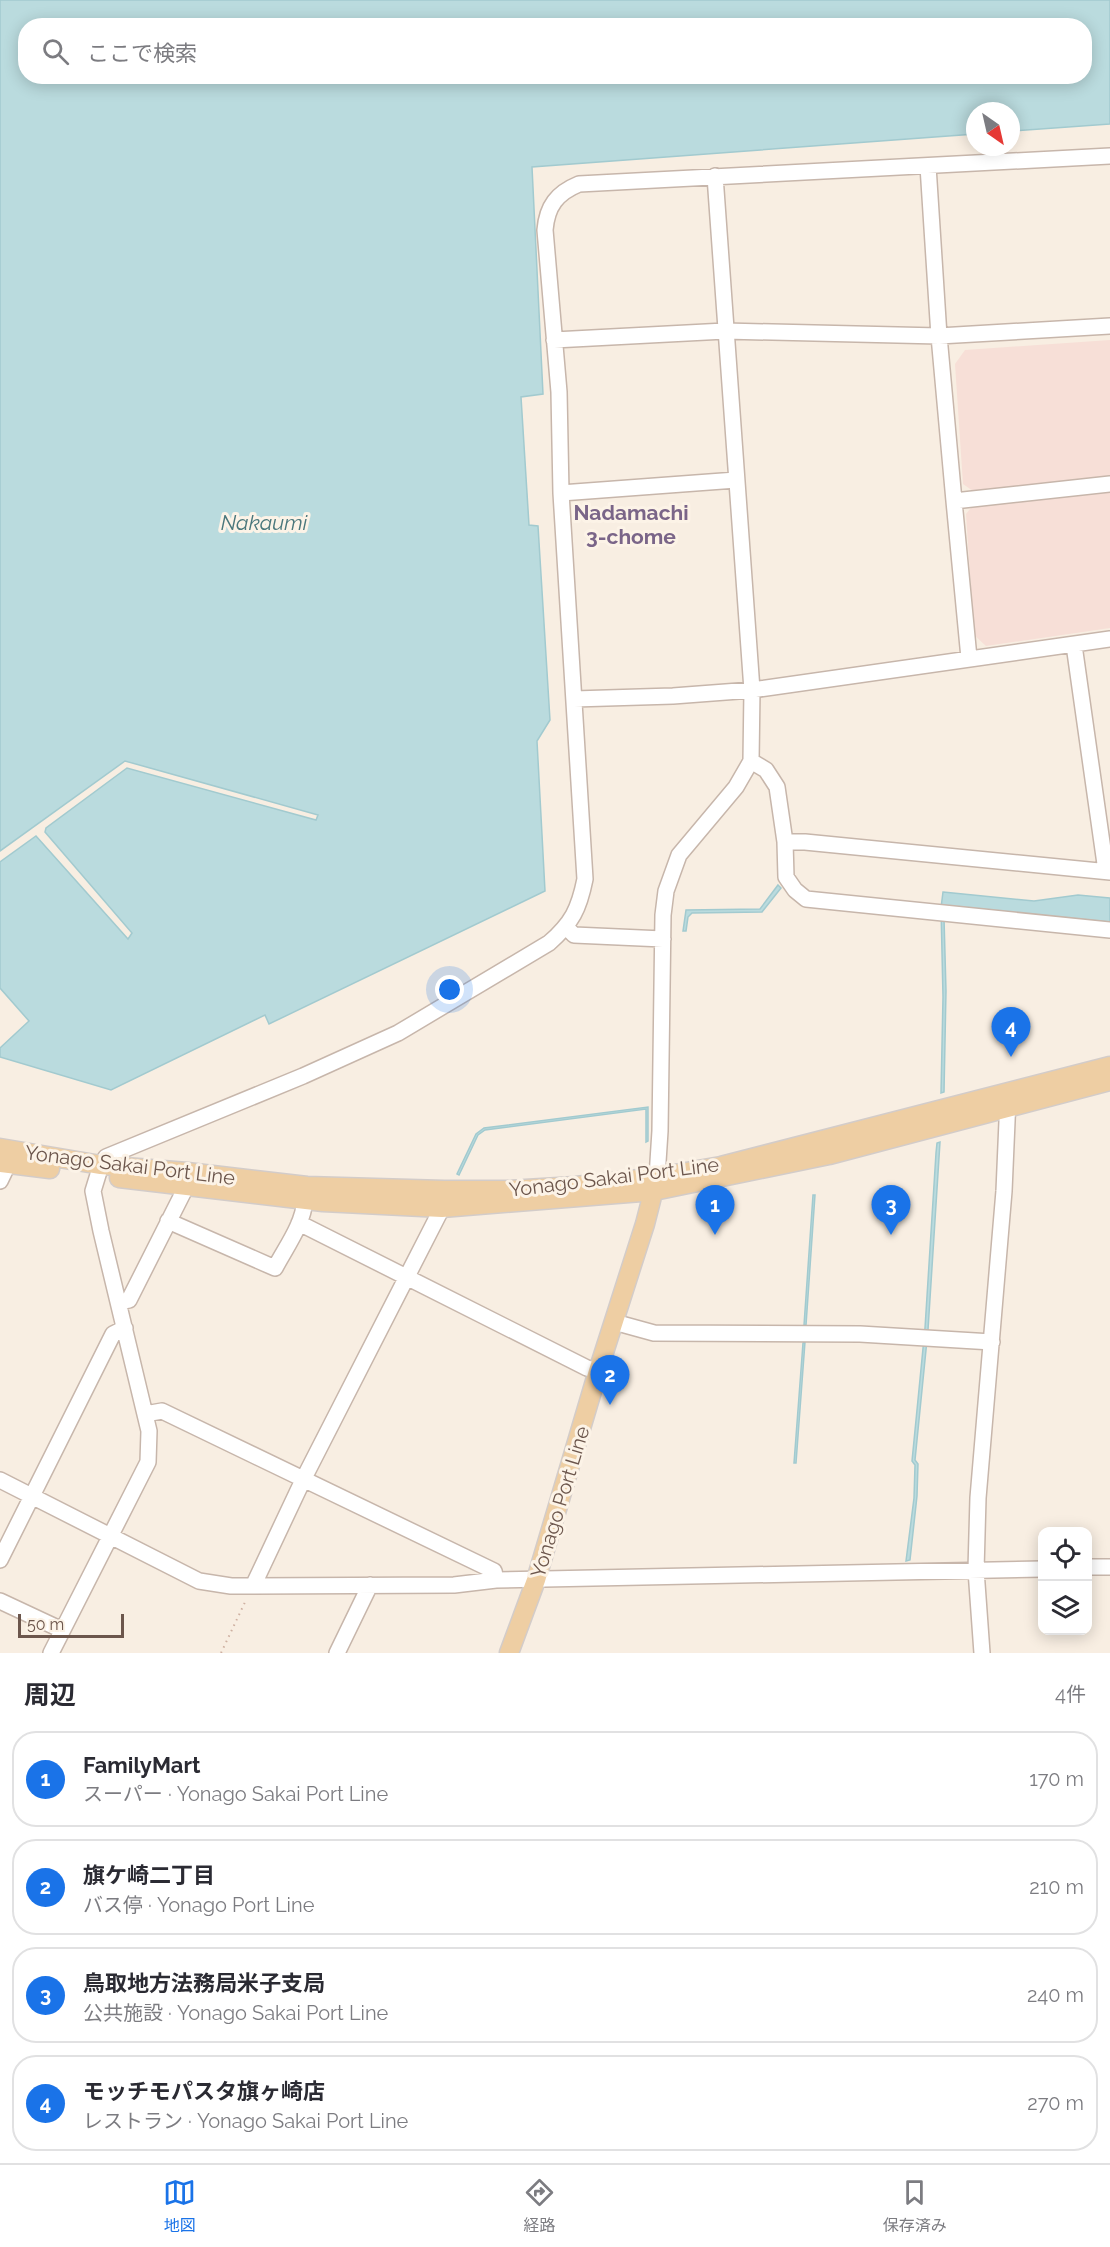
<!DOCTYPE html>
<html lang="ja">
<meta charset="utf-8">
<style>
:root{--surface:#fff;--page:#f7f7f7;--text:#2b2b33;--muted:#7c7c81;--line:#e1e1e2;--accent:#1a73e8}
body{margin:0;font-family:Raleway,"Noto Sans JP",sans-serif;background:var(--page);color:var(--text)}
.controls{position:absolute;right:18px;bottom:18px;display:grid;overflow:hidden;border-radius:12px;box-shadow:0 3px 15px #0003}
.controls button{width:54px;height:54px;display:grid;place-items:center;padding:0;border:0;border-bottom:2px solid var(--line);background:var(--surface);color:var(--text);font:30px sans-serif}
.compass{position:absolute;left:966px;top:102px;width:54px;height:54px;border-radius:50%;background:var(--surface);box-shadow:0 3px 15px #0003;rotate:146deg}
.scale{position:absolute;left:18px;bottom:15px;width:106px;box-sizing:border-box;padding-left:6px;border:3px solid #6c564c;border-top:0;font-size:16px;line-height:21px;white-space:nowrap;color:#6c564c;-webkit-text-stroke:4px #fcf3e7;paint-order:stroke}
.you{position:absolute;left:450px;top:990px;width:21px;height:21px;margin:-15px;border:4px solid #fff;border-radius:50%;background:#1a73e8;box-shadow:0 0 0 9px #1a73e833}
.badge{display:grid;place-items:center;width:39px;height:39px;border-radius:50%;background:var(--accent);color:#fff;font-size:20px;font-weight:700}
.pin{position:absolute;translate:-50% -50px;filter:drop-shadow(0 2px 3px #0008)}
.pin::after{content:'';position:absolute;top:32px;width:21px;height:18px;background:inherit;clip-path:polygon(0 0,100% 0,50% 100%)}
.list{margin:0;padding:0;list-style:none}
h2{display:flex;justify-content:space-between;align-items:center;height:78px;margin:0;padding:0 24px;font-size:26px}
h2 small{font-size:20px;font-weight:400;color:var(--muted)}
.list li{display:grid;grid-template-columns:39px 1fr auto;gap:18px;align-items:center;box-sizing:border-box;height:96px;margin:0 12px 12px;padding:0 12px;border:2px solid var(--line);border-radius:24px}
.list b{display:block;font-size:22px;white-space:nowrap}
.list p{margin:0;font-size:20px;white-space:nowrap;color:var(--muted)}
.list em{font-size:20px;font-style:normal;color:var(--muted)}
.icon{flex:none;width:33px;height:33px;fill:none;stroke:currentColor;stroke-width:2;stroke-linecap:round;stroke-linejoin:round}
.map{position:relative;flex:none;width:1110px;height:1653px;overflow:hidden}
.search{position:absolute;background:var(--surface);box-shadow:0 3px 15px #0003;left:18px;right:18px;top:18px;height:66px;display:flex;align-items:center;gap:15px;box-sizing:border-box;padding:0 21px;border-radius:24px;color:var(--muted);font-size:22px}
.sheet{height:510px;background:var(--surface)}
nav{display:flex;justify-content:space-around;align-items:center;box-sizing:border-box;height:84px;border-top:2px solid var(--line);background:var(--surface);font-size:16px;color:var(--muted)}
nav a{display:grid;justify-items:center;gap:3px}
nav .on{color:var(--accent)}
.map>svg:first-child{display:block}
</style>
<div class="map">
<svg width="1110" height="1653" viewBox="0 0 1110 1653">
<rect width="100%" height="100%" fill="#f8eee2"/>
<path fill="#f7dfd7" d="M1110 340V477L973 491 963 484 955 364 965 350Z
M1110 490V628L986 646 974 635 966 514 974 504Z"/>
<path fill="#badbde" stroke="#a2cacf" stroke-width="1.5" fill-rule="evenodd" d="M0 0H1110V124L1011 131V111H975V134L532 167 543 394 521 397 529 525 538 526 550 720 537 741 545 891 269 1024 265 1015 111 1090 0 1057V1048L29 1021 0 988V862L36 836 128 939 132 933 45 832 46 828 127 768 316 820 318 815 125 761 0 851ZM26 26H1084V76H26Z
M778 885 781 888 762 912 692 913 688 917 686 931H683L686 910 760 909Z
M943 892 1034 901 1078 895 1110 898V922L947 907 944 918 946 991 944 1092 941 1093 943 997 941 908Z
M648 1107V1141L646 1142V1109L485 1130 478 1135 459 1175 457 1174 476 1134 484 1128Z
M940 1142 928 1330 915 1460 918 1464 917 1496 910 1560 906 1561 914 1498 915 1465 912 1461 925 1328 936 1153 937 1143Z
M813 1195H815L806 1325H804Z
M805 1342 796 1463H794L803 1343Z"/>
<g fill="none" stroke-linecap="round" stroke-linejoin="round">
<g stroke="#c7b6ab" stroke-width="18">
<path id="minor" d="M928 166 939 336 954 501
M554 340 725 331 939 336 1110 326
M561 493 736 480
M1074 645 1106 871
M969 658 954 501 1110 484
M574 699 673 696 752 690 1110 639
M751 761 766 770 777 787 785 842 786 877 795 890 806 899 1110 930
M785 842H805L1110 872
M567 928 574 935 663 939
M657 1177 660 1131 663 915 666 891 679 855 736 787 751 761 752 690 715 176
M0 1181 12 1156
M168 1221 275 1268C286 1247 303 1225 305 1200
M299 1223 587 1368 598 1371
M118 1302 129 1300 186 1187
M614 1322 654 1333 860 1334 992 1342
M145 1414 162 1411 494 1571 496 1580
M0 1480 199 1581 231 1586 454 1585 496 1580 1042 1569
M0 1560 113 1334 125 1328
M1088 1567H1110
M254 1584 303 1480 442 1208
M0 1601 62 1630
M51 1653 148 1462 149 1431 101 1231 93 1191 101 1165 106 1157 303 1076 398 1033 549 943C572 923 579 909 585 879L561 493 559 392 545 230C547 206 557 193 579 184L1110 156
M337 1653 370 1585
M982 1653 976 1570 978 1498 1004 1191 1008 1098"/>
</g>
<g stroke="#d3ccc9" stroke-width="21">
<path id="major" d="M0 1148 101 1165 187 1172 307 1186 444 1190H507L576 1186 657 1177 721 1166 1110 1066
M0 1163 50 1169
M119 1178 323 1202 442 1208 654 1191 829 1155 1110 1081
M509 1653 536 1580 598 1371 645 1224 656 1181"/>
</g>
<path stroke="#ceb0a1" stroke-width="2" stroke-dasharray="1.5 4.5" stroke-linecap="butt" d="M221 1653 246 1600"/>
<use href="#minor" stroke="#fff" stroke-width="15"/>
<use href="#major" stroke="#eecea3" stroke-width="18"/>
</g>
<g text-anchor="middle" stroke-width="6" stroke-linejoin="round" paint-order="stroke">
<g font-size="20" fill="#6c564c" stroke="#fcf3e7">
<text transform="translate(130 1165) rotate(7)" y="7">Yonago Sakai Port Line</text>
<text transform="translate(614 1177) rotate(-7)" y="7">Yonago Sakai Port Line</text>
<text transform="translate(560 1502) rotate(-73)" y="7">Yonago Port Line</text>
</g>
<g font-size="21" font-weight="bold" fill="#7a6588" stroke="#fcf3e7">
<text x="631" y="520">Nadamachi<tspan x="631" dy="24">3-chome</tspan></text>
</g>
<g font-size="21" font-style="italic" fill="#4a777c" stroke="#fcf3e7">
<text x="264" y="530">Nakaumi</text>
</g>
</g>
</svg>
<div class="controls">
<button><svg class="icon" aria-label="locate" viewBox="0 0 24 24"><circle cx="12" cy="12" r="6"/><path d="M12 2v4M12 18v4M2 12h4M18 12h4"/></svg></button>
<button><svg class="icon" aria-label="layers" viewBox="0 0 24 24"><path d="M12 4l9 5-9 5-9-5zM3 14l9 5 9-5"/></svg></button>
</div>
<svg class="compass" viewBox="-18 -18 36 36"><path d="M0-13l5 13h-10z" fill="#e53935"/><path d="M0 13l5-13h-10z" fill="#7c7c81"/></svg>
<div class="scale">50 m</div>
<div class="you"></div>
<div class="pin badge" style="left:715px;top:1235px">1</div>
<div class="pin badge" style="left:610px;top:1405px">2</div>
<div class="pin badge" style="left:891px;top:1235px">3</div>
<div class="pin badge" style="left:1011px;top:1057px">4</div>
<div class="search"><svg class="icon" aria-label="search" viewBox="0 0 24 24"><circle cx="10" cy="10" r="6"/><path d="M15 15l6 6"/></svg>ここで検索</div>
</div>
<section class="sheet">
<h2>周辺<small>4件</small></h2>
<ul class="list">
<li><span class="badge">1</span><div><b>FamilyMart</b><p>スーパー · Yonago Sakai Port Line</p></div><em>170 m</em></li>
<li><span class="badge">2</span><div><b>旗ケ崎二丁目</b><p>バス停 · Yonago Port Line</p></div><em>210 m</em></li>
<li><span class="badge">3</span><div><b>鳥取地方法務局米子支局</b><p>公共施設 · Yonago Sakai Port Line</p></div><em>240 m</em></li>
<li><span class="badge">4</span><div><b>モッチモパスタ旗ヶ崎店</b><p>レストラン · Yonago Sakai Port Line</p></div><em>270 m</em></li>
</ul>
</section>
<nav>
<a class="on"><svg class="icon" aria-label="map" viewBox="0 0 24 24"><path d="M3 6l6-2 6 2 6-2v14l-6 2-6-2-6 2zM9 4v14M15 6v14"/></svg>地図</a>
<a><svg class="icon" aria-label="directions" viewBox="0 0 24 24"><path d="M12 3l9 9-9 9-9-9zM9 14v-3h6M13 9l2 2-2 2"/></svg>経路</a>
<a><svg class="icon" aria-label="saved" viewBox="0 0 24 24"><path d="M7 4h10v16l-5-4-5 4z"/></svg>保存済み</a>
</nav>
